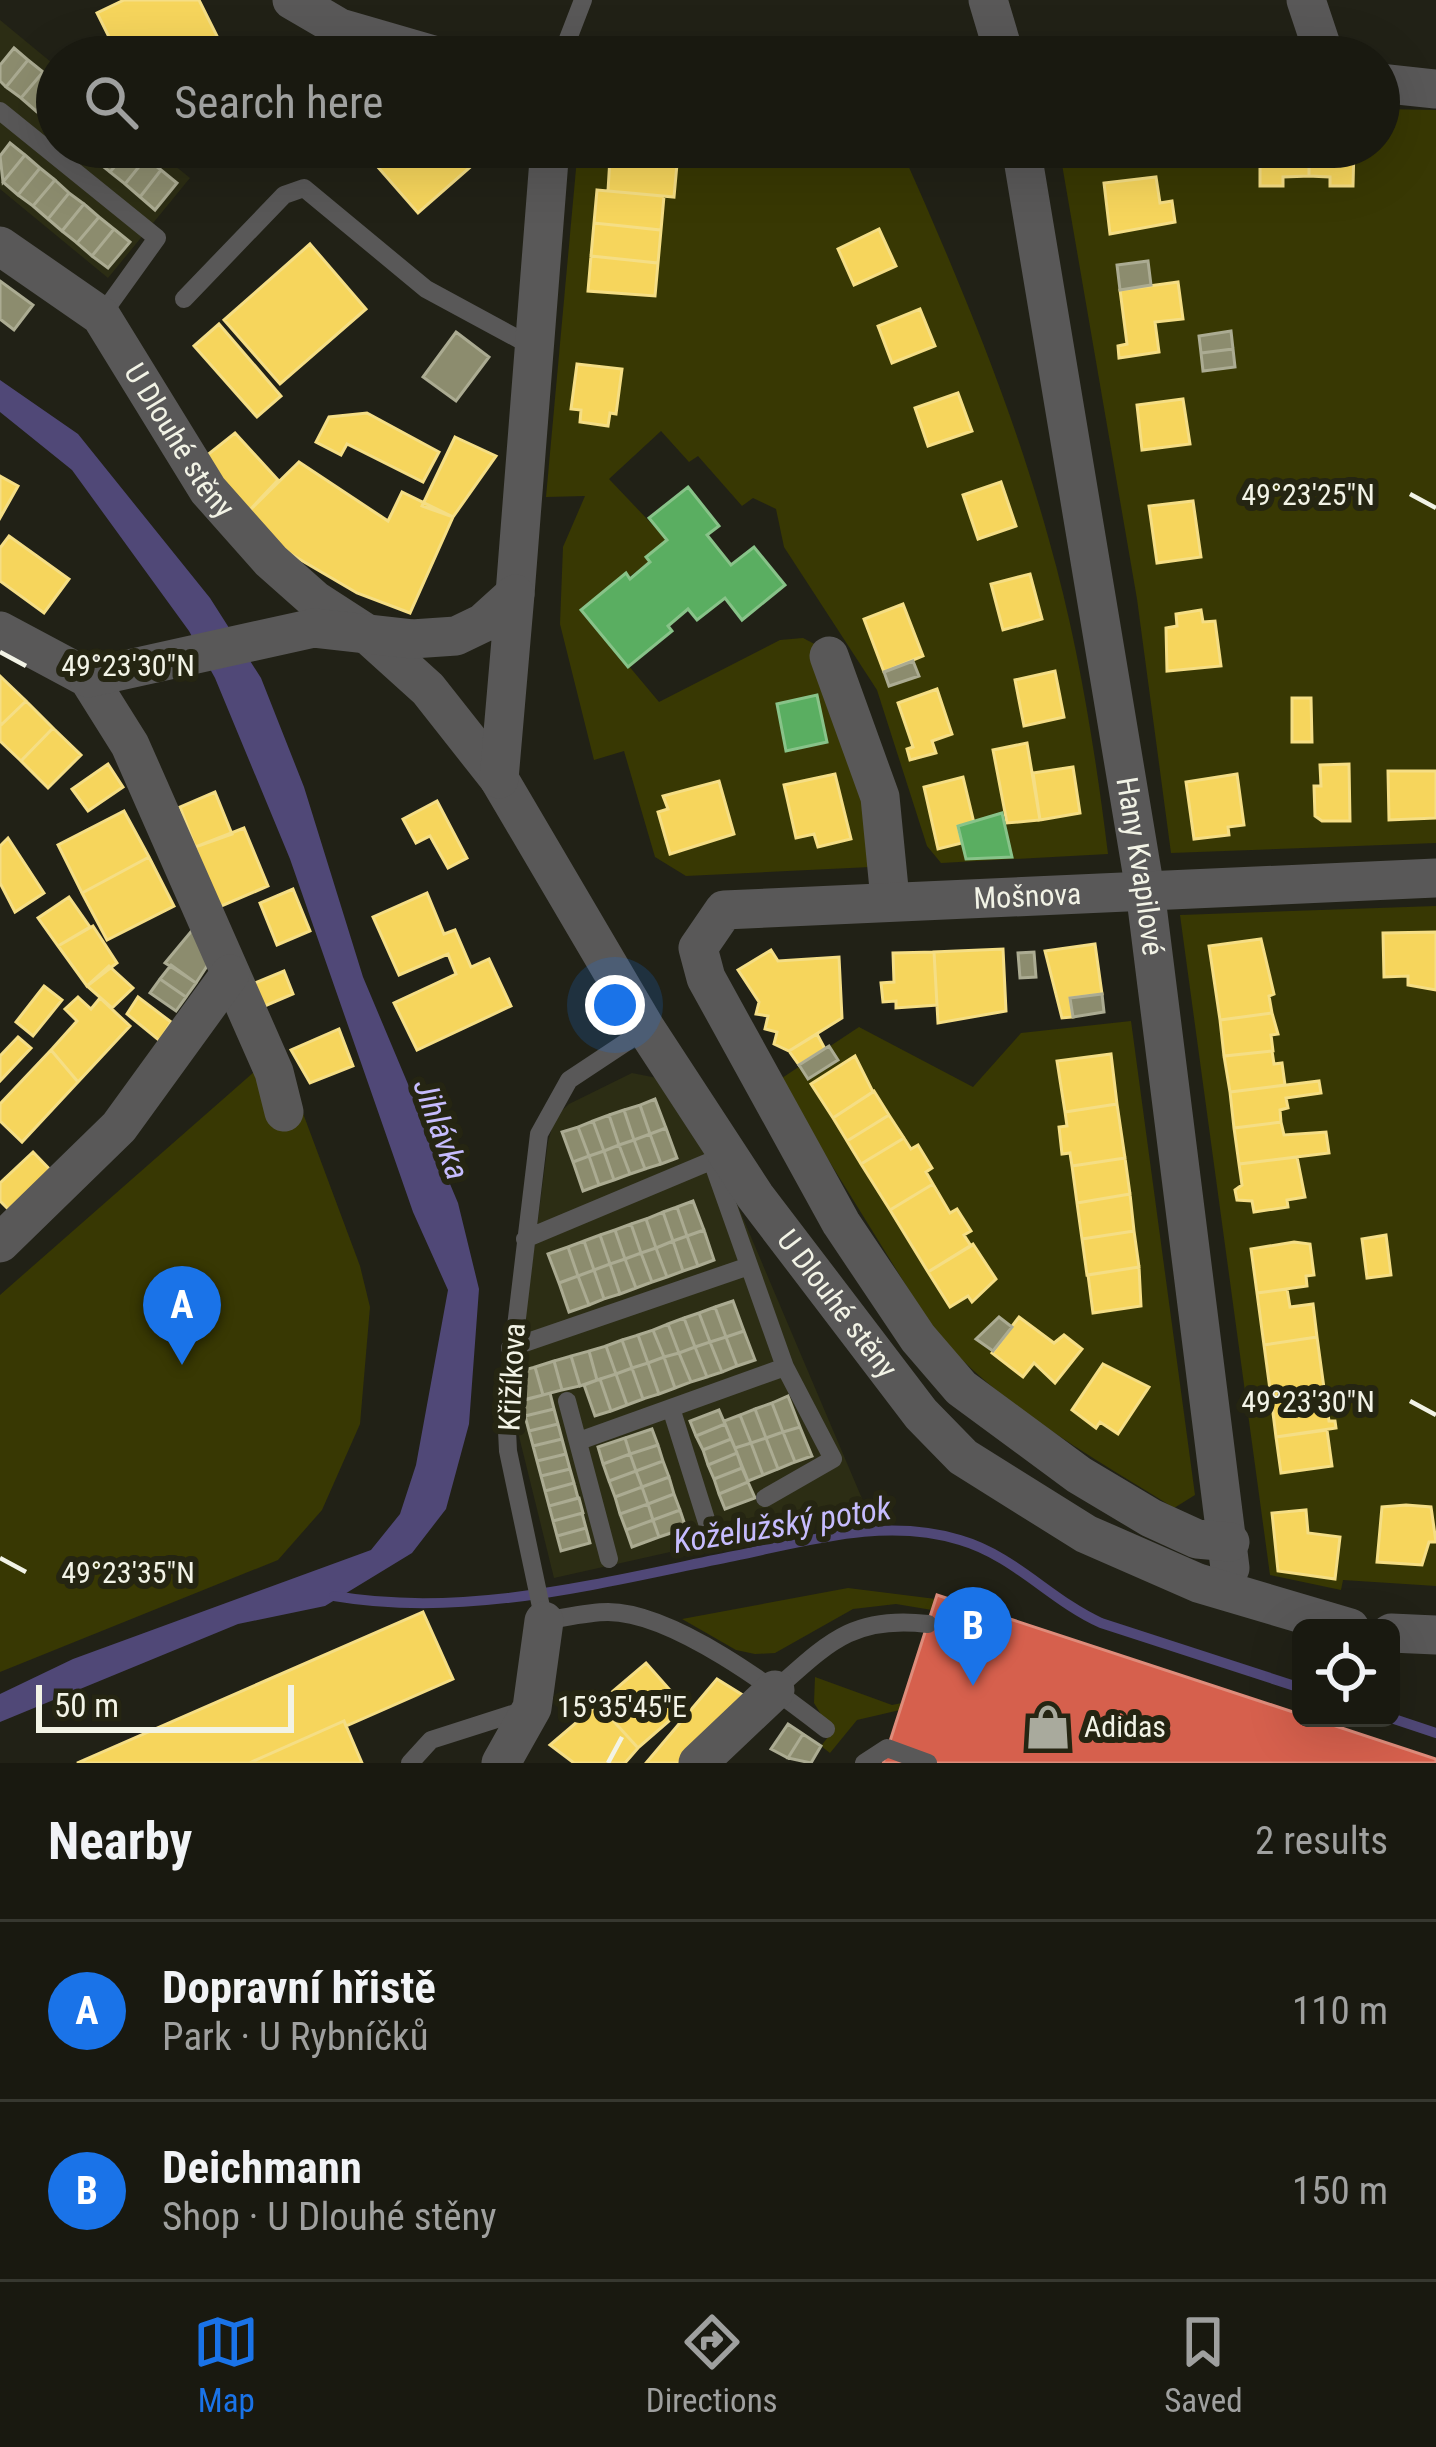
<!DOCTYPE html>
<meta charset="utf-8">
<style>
:root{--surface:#191910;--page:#222219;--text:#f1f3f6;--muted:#9fa09f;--line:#373830;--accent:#1a73e8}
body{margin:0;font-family:"Roboto Condensed",sans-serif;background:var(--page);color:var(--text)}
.controls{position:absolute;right:36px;bottom:36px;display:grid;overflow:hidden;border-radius:18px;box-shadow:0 12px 48px #0002}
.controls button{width:108px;height:108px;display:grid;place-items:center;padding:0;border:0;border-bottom:3px solid var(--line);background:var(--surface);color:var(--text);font:60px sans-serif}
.scale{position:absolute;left:36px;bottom:30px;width:258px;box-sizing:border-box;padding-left:12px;border:6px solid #f2f3e6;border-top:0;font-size:33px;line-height:42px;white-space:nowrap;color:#f2f3e6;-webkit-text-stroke:9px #252512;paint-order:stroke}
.you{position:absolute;left:615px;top:1005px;width:42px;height:42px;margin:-30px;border:9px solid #fff;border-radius:50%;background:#1a73e8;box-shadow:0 0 0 18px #1a73e833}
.badge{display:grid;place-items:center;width:78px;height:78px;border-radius:50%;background:var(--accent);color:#fff;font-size:39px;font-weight:700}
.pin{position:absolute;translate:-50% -99px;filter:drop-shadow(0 3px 6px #0008)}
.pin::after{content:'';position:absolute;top:63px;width:42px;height:36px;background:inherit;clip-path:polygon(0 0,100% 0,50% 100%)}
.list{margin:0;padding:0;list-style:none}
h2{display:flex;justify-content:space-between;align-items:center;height:156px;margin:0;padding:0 48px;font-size:51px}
h2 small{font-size:39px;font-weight:400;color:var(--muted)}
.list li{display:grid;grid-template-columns:78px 1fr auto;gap:36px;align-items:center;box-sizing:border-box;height:180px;padding:0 48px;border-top:3px solid var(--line)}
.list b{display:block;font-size:45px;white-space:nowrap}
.list p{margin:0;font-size:39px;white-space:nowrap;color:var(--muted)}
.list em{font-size:39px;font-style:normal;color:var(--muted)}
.icon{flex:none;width:66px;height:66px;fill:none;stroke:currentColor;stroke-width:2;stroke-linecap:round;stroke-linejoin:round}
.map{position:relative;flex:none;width:1436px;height:1763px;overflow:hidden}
.search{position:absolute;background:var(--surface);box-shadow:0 12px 48px #0002;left:36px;right:36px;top:36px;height:132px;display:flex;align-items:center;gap:30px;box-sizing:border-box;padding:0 42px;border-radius:66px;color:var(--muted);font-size:45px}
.sheet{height:516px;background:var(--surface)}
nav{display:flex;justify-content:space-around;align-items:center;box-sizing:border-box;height:168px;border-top:3px solid var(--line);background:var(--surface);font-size:33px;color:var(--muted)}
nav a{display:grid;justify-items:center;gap:6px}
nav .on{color:var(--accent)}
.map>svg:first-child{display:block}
</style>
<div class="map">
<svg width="1436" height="1763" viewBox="0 0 1436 1763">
<rect width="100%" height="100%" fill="#212116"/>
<path fill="#2c2d14" d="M0 20 57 67V147H152L190 178 108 278 0 189Z
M632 1073 657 1078 723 1171 866 1508 554 1578 513 1412 548 1142 555 1117 569 1104Z"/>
<path fill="#383803" d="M1379 109 1436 110V843L1171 853 1137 599 1059 147H1379Z
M578 147H900C957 275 1012 405 1049 540 1078 642 1095 749 1108 854L941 863 927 846 877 690 784 547 776 509 753 498 742 506 698 456 689 462 661 431 609 479 667 540 647 557 650 562 582 610 659 702 780 640 803 638 826 650 891 866 686 876 655 857 624 751 594 760 560 624 563 547 585 496 546 497Z
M1436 906V1586L1343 1580 1341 1590 1270 1575 1180 915Z
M1131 1021 1195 1495 1174 1508C1089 1455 999 1406 933 1329L779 1080 859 1027 973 1087 1021 1033Z
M254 1072 301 1108 360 1266 370 1307 360 1424 322 1510 278 1560 0 1672V1295Z
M848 1588 936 1599 932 1610 896 1604 853 1609 775 1653 755 1654 736 1650 682 1619Z
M815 1677 892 1705 902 1703 900 1710 857 1720 830 1753 821 1746 832 1732 814 1703Z"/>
<path fill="#504877" d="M0 380 78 434 210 598 261 678 304 787 363 977 458 1203 479 1289 469 1424 446 1509 412 1553 325 1606 238 1624 0 1722V1694L73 1659 371 1550 400 1514 416 1465 448 1290 413 1212 290 859 215 678 189 631 72 470 0 412Z"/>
<path fill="#f6d55c" stroke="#f5de85" stroke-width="3" d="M124 0H199L217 36 176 57H119L97 13Z
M381 147H489L491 149 418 213 369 157Z
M611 147H679L677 164 610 158Z
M1260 147H1309V176L1283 177V186H1260Z
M1309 147H1354L1353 186H1330V177L1309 176Z
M610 158 677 164 674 197 608 191Z
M1156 177 1160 203 1172 201 1175 222 1110 234 1104 183Z
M597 190 664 196 661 230 594 223Z
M594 223 661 230 658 263 591 256Z
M879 229 896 266 854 285 838 249Z
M310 244 366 309 280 384 224 320Z
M591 256 658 263 655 296 588 291Z
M1178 282 1183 319 1155 322 1159 352 1119 358 1118 346 1127 344 1120 290Z
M920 309 935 346 892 363 878 326Z
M219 324 281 396 257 417 194 346Z
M577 364 622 369 616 414 610 413 608 426 580 422 581 410 571 409Z
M958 393 972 431 928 446 915 408Z
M1183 399 1190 444 1142 450 1137 405Z
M367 413 439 452 423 482 347 444 341 455 316 442 329 417Z
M235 433 278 480 245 515 206 456Z
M455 437 496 456 453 517 422 506Z
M299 462 388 521 402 492 453 517 410 613 357 593 289 553 245 515Z
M0 476 18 486 0 518Z
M1001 482 1016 526 978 539 963 495Z
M1193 501 1201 557 1157 563 1149 506Z
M9 536 69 579 44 613 0 581V548Z
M1030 574 1042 619 1003 630 991 584Z
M903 604 923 656 884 672 864 619Z
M1201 610 1203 622 1215 621 1221 666 1167 671 1166 628 1177 626 1176 614Z
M1055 671 1064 717 1024 726 1015 680Z
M0 676 26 701 0 726Z
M937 689 952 734 932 741 936 753 910 760 907 749 913 747 898 703Z
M1292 698H1311L1312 742H1292Z
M26 701 53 728 21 761 0 741V726Z
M53 728 81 755 48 788 21 761Z
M1027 743 1040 820 1007 823 993 750Z
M108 764 123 787 88 811 72 789Z
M1349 764 1350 821H1322L1315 816 1314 786H1321L1320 765Z
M1073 767 1080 813 1040 820 1033 773Z
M1388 771H1436V818L1389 820Z
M835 774 851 839 818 847 814 834 796 838 784 785Z
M1237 774 1244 825 1228 827 1229 835 1194 839 1186 782Z
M963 777 974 823 958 826 962 843 938 849 924 787Z
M719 781 734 834 670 854 658 812 668 809 663 796Z
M215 792 232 834 195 847 180 807Z
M437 801 467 858 448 868 430 836 416 843 403 819Z
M124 811 149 857 82 893 58 845Z
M244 828 268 886 219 907 195 847Z
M8 838 44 893 15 912 0 883V846Z
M149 857 174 906 107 940 82 893Z
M293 889 310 931 277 945 260 903Z
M427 893 444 934 455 930 471 967 489 959 511 1006 417 1050 394 1003 456 974 448 954 399 975 373 917Z
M69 897 90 927 58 946 38 918Z
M93 926 117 963 87 986 58 946Z
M1436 932V990L1408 985V976L1384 977 1383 933Z
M1261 939 1274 994 1269 996 1272 1013 1220 1020 1209 946Z
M1095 944 1102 994 1070 998 1073 1017 1062 1018 1045 951Z
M1003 949 1006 1011 938 1023 934 952Z
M771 950 778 961 839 957 842 1018 789 1051 774 1044 777 1032 765 1029 768 1016 756 1014 759 1002 738 970Z
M934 952 937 1005 896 1008V1001L883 1002 881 983 894 982 893 953Z
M109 966 133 988 112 1008 87 986Z
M284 971 293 994 260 1008 250 985Z
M44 986 62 1000 33 1036 16 1022Z
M78 997 91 1009 100 998 130 1026 78 1082 51 1050 77 1021 65 1009Z
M138 997 171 1022 160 1041 127 1014Z
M1272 1013 1278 1034 1271 1035 1273 1051 1224 1056 1220 1020Z
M339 1029 353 1066 310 1083 291 1050Z
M817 1034 825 1049 799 1065 789 1051Z
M18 1037 31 1048 0 1081V1056Z
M51 1050 78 1082 22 1142 0 1121V1104Z
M1272 1051 1274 1064 1282 1063 1285 1085 1230 1092 1224 1056Z
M1111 1054 1117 1104 1065 1112 1057 1061Z
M855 1056 873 1092 833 1118 811 1084Z
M1319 1081 1321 1093 1286 1098 1288 1108 1280 1110 1281 1122 1234 1128 1230 1092Z
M874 1091 889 1115 847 1141 833 1118Z
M1117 1104 1125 1158 1072 1166 1070 1153 1062 1154 1059 1127 1067 1126 1065 1112Z
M889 1115 904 1138 861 1164 847 1141Z
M1281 1122 1284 1135 1326 1132 1329 1153 1239 1164 1234 1128Z
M904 1138 911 1149 918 1145 932 1168 926 1172 933 1184 890 1210 861 1164Z
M33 1152 57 1177 15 1216 0 1201V1183Z
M1297 1157 1305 1197 1287 1200 1288 1207 1254 1212 1252 1201 1237 1200 1235 1190 1242 1185 1239 1164Z
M1125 1158 1130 1194 1077 1203 1072 1166Z
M933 1184 950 1213 957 1209 971 1231 964 1235 971 1246 928 1272 890 1210Z
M1130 1194 1134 1231 1082 1239 1077 1203Z
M1134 1231 1139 1267 1087 1275 1082 1239Z
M1386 1235 1391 1275 1367 1278 1362 1239Z
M1294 1242 1310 1244 1314 1275 1306 1276 1307 1286 1257 1293 1251 1249Z
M973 1244 996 1279 972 1302 968 1296 950 1307 928 1272Z
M1139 1267 1141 1306 1093 1313 1088 1275Z
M1287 1289 1290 1307 1313 1304 1317 1337 1264 1345 1257 1293Z
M1019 1317 1054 1343 1064 1335 1082 1349 1055 1383 1034 1363 1023 1377 992 1353Z
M1317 1337 1324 1388 1271 1397 1264 1345Z
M1103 1364 1149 1387 1118 1434 1100 1422 1096 1428 1072 1410Z
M1324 1388 1329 1421H1335L1336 1428 1276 1437 1271 1397Z
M1327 1430 1332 1466 1281 1473 1276 1437Z
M1406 1505 1431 1507 1436 1542H1429L1422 1565 1377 1562 1382 1507Z
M1306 1510 1308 1533 1340 1537 1335 1579 1278 1571 1272 1513Z
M423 1612 453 1679 346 1726 344 1721 249 1763H77Z
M646 1663 685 1707 638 1748 598 1704Z
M717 1679 746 1697 679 1763H646Z
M598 1704 638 1748 625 1763H574L550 1745Z
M344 1721 362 1763H249Z"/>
<path fill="#d6604d" stroke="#de8c7b" stroke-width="3" d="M937 1595 1436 1759V1763H883Z"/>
<path fill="#5aae61" stroke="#88c389" stroke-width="3" d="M688 487 719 526 707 535 731 565 754 547 785 585 742 620 725 598 697 620 688 609 668 626 672 631 628 667 581 610 626 573 630 579 650 562 646 557 667 540 649 518Z
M817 695 827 742 786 751 777 704Z
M1002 813 1012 857 966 859 958 826Z"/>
<path fill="#8c8c6e" stroke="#abab92" stroke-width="3" d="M14 48 28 60 6 87 0 81V65Z
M28 60 43 72 21 98 6 87Z
M43 72 57 86 36 111 21 98Z
M57 86V116L51 123 36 111Z
M10 143 25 155 3 182 0 156Z
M106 147H131L110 172 95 160Z
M131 147 146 158 125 184 110 172Z
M25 155 40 168 18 195 3 182Z
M146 158 161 170 140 197 125 184Z
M40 168 55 180 33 206 18 195Z
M161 170 177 183 155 210 140 197Z
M55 180 69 193 48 219 33 206Z
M69 193 84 204 62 231 48 219Z
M84 204 99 217 77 243 62 231Z
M99 217 114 229 92 256 77 243Z
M114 229 130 242 108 268 92 256Z
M1148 261 1151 285 1120 290 1117 265Z
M0 281 33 305 14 330 0 319Z
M1231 331 1233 349 1201 353 1199 336Z
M456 332 489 357 456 401 423 377Z
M1233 349 1235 367 1203 371 1201 353Z
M913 661 919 676 889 686 884 672Z
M194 928 209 963 196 983 165 963Z
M1034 952 1036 977 1020 978 1018 953Z
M171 965 196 983 186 997 160 979Z
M160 979 186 997 176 1011 150 993Z
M1102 994 1104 1012 1073 1017 1070 998Z
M829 1046 838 1060 808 1079 799 1065Z
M655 1099 666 1128 650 1134 640 1105Z
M640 1105 650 1134 634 1140 624 1110Z
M624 1110 634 1140 619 1145 609 1115Z
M609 1115 619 1145 604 1151 593 1121Z
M593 1121 604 1151 589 1156 578 1127Z
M578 1127 589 1156 573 1162 562 1132Z
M666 1128 677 1158 661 1164 650 1134Z
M650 1134 661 1164 645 1169 634 1140Z
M634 1140 645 1169 630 1174 619 1145Z
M619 1145 630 1174 614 1180 604 1151Z
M604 1151 614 1180 599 1185 589 1156Z
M589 1156 599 1185 583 1191 573 1162Z
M693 1201 704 1230 687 1236 677 1207Z
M677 1207 687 1236 673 1241 663 1212Z
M663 1212 673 1241 656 1248 646 1219Z
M646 1219 656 1248 641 1253 631 1224Z
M631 1224 641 1253 625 1259 615 1230Z
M615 1230 625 1259 610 1264 600 1235Z
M704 1230 714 1260 698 1266 687 1236Z
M600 1235 610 1264 594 1270 584 1241Z
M687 1236 698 1266 683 1271 673 1241Z
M584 1241 594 1270 578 1276 568 1247Z
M673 1241 683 1271 667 1277 656 1248Z
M568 1247 578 1276 559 1283 548 1254Z
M656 1248 667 1277 652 1282 641 1253Z
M641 1253 652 1282 636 1288 625 1259Z
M625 1259 636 1288 620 1294 610 1264Z
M610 1264 620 1294 604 1299 594 1270Z
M594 1270 604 1299 589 1305 578 1276Z
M578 1276 589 1305 569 1312 559 1283Z
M733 1301 744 1331 726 1337 715 1307Z
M715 1307 726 1337 710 1342 699 1313Z
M699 1313 710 1342 695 1347 684 1318Z
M999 1317 1012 1327 993 1351 976 1339Z
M684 1318 695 1347 679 1353 668 1324Z
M668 1324 679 1353 664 1357 653 1330Z
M653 1330 664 1357 648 1363 638 1335Z
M744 1331 755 1360 737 1366 726 1337Z
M638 1335 648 1363 632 1368 622 1340Z
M726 1337 737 1366 722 1372 710 1342Z
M622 1340 632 1368 616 1374 606 1346Z
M710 1342 722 1372 707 1377 695 1347Z
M606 1346 616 1374 597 1380 589 1351Z
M695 1347 707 1377 691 1382 679 1353Z
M589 1351 597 1380 580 1386 571 1356Z
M679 1353 691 1382 675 1388 664 1357Z
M571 1356 580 1386 562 1390 554 1361Z
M664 1357 675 1388 659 1394 648 1363Z
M554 1361 562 1390 543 1395 535 1367Z
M648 1363 659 1394 643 1399 632 1368Z
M535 1367 543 1395 515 1402 517 1372Z
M632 1368 643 1399 627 1405 616 1374Z
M616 1374 627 1405 611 1411 600 1379Z
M600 1379 611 1411 595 1416 584 1385Z
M550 1393 554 1409 525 1416 521 1401Z
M788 1396 800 1427 783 1432 772 1403Z
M772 1403 783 1432 766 1438 755 1409Z
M554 1409 558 1424 529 1431 525 1416Z
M755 1409 766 1438 751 1443 740 1415Z
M719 1410 725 1424 696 1436 690 1421Z
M740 1415 751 1443 735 1448 724 1421Z
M558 1424 562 1439 533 1446 529 1431Z
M725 1424 731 1439 703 1450 696 1436Z
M800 1427 812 1456 795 1462 783 1432Z
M652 1429 658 1445 630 1454 625 1438Z
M783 1432 795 1462 778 1469 766 1438Z
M625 1438 630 1454 603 1464 598 1447Z
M766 1438 778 1469 763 1475 751 1443Z
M562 1439 566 1454 537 1461 533 1446Z
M731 1439 737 1453 708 1465 703 1450Z
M751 1443 763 1475 748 1481 735 1448Z
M658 1445 663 1461 636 1471 630 1454Z
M737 1453 742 1468 714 1479 708 1465Z
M566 1454 570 1469 541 1476 537 1461Z
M630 1454 636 1471 609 1481 603 1464Z
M663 1461 669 1477 642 1487 636 1471Z
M742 1468 748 1482 719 1494 714 1479Z
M570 1469 574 1483 545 1491 541 1476Z
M636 1471 642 1487 615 1497 609 1481Z
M669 1477 674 1494 648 1504 642 1487Z
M748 1482 755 1498 725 1509 719 1494Z
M574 1483 578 1498 549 1506 545 1491Z
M642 1487 648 1504 620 1514 615 1497Z
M674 1494 680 1510 653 1520 648 1504Z
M579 1498 583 1513 553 1521 549 1506Z
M648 1504 653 1520 626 1530 620 1514Z
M680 1510 686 1528 659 1537 653 1520Z
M582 1513 586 1528 557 1536 553 1521Z
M653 1520 659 1537 632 1547 626 1530Z
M586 1528 590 1543 561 1551 557 1536Z
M788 1724 803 1734 788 1758 771 1749Z
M803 1734 821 1746 811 1763 788 1758Z"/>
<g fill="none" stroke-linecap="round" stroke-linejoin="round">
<path stroke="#504877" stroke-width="10" d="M334 1596C468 1619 603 1582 734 1556 808 1541 885 1517 960 1540 1015 1556 1050 1600 1101 1623L1301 1688
M1391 1718 1436 1733"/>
<path stroke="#595858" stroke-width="18" d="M561 57 583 0
M0 111 157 238 101 316
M184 299 284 195 304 188 426 289 535 348
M646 1029 569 1080 539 1134 506 1410 508 1451 544 1621C564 1618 587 1612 608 1612 673 1612 776 1690 826 1729
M525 1239 723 1156
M510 1348 749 1266
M567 1401 609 1559
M671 1408 710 1532
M579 1441 785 1367 712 1161
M765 1498 833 1459 785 1367
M775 1690C828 1643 853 1615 928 1624
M410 1763 431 1740 528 1709
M864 1763 887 1748 928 1763"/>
<g stroke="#595858" stroke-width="39">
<path d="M292 0 340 28 440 57"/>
<path d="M988 0 1005 57"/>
<path d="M1306 0 1325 57"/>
<path d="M1062 57H1083"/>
<path d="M1379 83 1436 89"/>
<path id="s1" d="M1021 147 1145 890 1230 1568"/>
<path id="s2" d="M0 246 101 316 208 490 271 561 315 600 366 633 428 689 499 779 646 1029 755 1196 921 1414 963 1457 1086 1534 1198 1583 1350 1628"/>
<path d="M515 594 550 147"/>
<path d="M0 631 88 678 130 745 274 1072 284 1112"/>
<path d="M829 656 880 797 890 899"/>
<path d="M88 678 314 628 412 639 456 636 483 623 515 594 499 779"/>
<path d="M0 1243 119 1127 230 974"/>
<path id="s3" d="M1230 1542 1197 1539 1151 1518 1079 1475 961 1388 918 1338 841 1223 706 978 698 948 724 910 1436 878"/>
<path d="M1391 1633 1436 1635"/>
<path d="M501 1763 532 1708 544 1621"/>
<path d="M698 1763 775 1690"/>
</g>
</g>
<path fill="none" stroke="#f2f3e6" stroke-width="4.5" d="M1410 494 1436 508M0 652 26 666M1410 1401 1436 1415M0 1558 26 1572M608 1763 622 1737"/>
<defs>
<g id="shop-bare" transform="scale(3.6)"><path d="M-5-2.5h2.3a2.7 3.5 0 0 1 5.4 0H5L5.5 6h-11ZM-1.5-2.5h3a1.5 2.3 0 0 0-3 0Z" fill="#a9aa9d" stroke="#252512" stroke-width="2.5" paint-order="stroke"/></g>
</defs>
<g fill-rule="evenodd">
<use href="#shop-bare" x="1048" y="1727"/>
</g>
<g text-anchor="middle" stroke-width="12" stroke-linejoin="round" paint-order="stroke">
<g font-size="30" fill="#f2f3e6" stroke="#252512">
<text dy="10" stroke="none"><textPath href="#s2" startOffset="270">U Dlouhé stěny</textPath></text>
<text dy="10" stroke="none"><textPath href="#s1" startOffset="729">Hany Kvapilové</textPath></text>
<text dy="10" stroke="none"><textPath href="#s3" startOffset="1179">Mošnova</textPath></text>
<text dy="10" stroke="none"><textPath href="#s2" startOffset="1365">U Dlouhé stěny</textPath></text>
<text transform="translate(512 1377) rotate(-87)" y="10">Křižíkova</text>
</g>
<g font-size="30" fill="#f2f3e6" stroke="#252512" text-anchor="start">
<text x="1084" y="1737">Adidas</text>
</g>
<g font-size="33" font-style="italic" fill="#c6bcfe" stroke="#252512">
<text transform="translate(442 1129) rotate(70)" y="12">Jihlávka</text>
<text transform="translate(782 1524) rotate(-9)" y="12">Koželužský potok</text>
</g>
</g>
<g font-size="30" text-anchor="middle" fill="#f2f3e6" stroke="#252512" stroke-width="12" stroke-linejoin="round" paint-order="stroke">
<text x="1308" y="505">49°23'25"N</text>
<text x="128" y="676">49°23'30"N</text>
<text x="1308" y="1412">49°23'30"N</text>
<text x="128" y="1583">49°23'35"N</text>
<text x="622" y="1717">15°35'45"E</text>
</g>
</svg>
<div class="controls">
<button><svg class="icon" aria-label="locate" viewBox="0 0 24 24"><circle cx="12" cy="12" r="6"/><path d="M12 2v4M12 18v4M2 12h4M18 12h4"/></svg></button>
</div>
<div class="scale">50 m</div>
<div class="you"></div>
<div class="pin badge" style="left:182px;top:1365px">A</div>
<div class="pin badge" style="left:973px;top:1686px">B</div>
<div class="search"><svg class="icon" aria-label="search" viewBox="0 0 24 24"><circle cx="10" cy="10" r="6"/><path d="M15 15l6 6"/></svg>Search here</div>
</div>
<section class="sheet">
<h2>Nearby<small>2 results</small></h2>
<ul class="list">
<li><span class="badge">A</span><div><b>Dopravní hřistě</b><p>Park · U Rybníčků</p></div><em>110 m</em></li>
<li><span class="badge">B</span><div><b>Deichmann</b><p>Shop · U Dlouhé stěny</p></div><em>150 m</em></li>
</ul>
</section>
<nav>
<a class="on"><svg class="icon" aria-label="map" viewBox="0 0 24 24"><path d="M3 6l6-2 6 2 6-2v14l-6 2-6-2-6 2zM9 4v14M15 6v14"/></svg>Map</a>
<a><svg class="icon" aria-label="directions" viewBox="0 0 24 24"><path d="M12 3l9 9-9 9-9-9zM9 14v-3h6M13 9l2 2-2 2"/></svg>Directions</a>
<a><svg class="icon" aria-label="saved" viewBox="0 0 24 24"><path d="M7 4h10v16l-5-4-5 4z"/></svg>Saved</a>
</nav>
